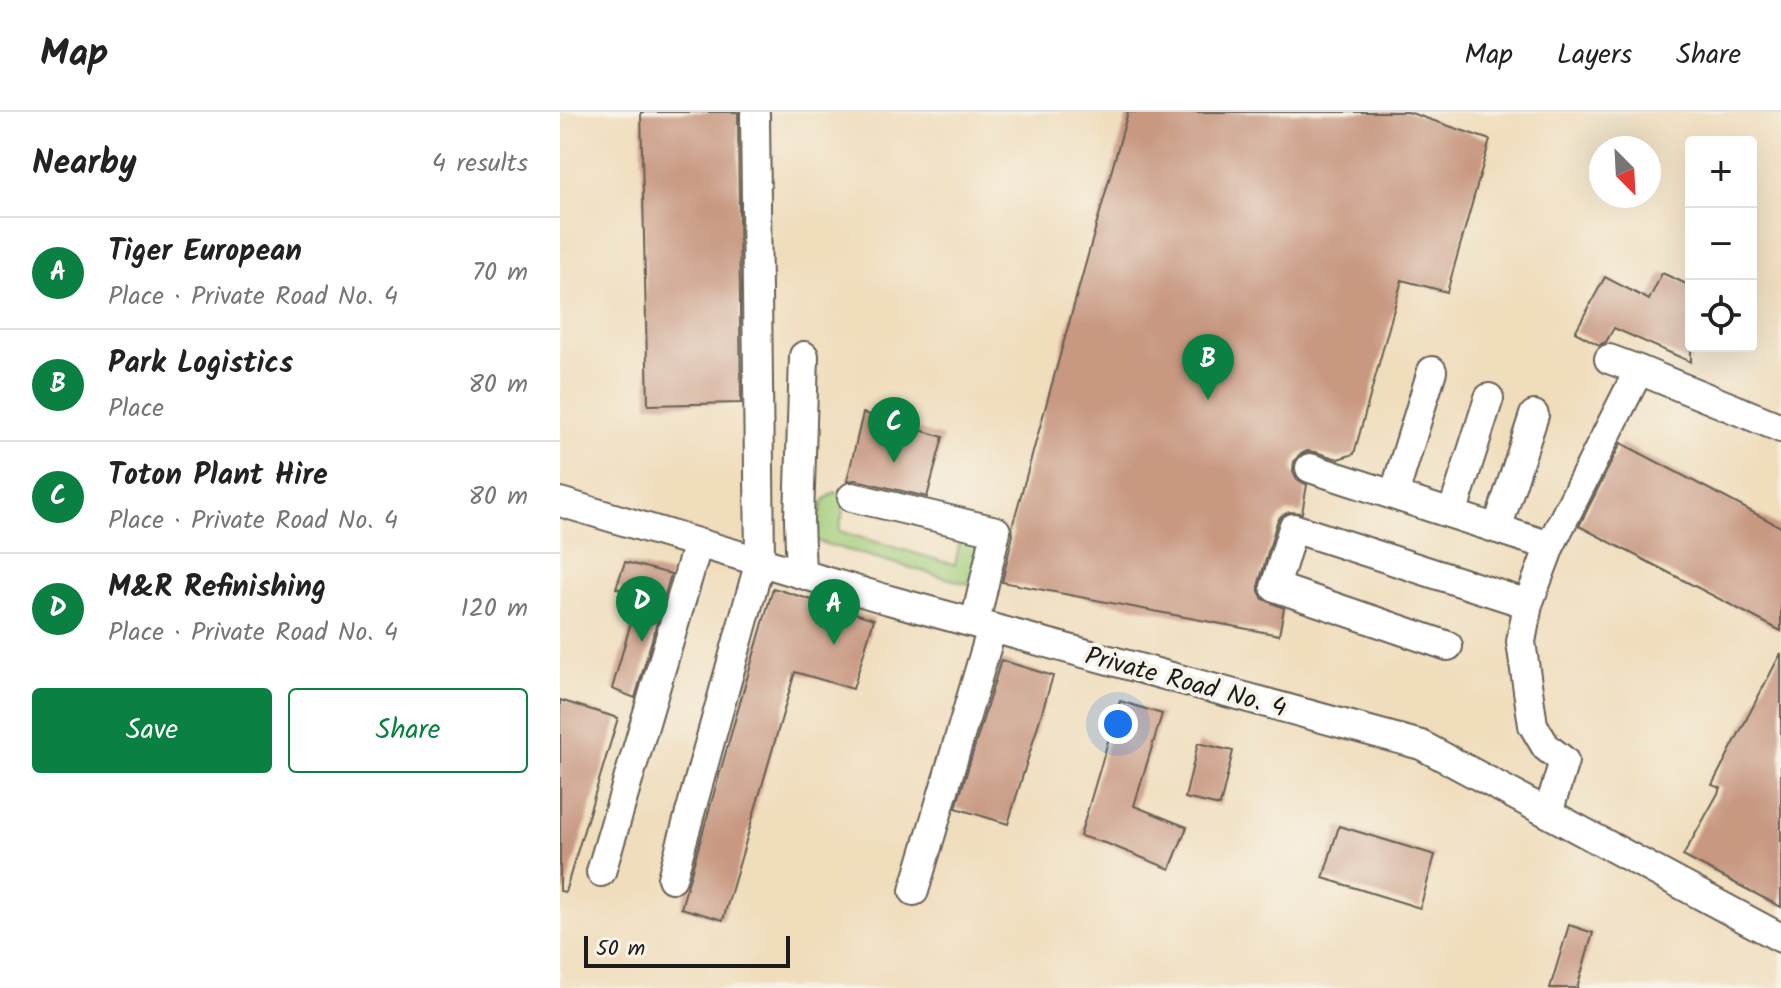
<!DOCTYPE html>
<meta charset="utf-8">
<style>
:root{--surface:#fff;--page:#f6f6f6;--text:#222;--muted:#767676;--line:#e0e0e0;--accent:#0b8043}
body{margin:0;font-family:Kalam,sans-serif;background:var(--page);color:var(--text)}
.controls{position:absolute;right:24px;top:24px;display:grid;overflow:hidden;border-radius:8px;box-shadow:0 8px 32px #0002}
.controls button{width:72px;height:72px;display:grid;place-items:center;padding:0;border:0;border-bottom:2px solid var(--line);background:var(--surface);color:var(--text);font:40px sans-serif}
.compass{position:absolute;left:1029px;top:24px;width:72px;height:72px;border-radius:50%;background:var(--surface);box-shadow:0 8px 32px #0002;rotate:156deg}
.scale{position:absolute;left:24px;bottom:20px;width:206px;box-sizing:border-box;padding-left:8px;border:4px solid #1c1c1c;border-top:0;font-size:22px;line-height:28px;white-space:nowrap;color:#1c1c1c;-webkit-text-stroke:6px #f7f3e8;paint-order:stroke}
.you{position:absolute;left:558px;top:612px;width:28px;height:28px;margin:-20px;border:6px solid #fff;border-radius:50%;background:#1a73e8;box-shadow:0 0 0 12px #1a73e833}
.badge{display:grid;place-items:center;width:52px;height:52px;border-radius:50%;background:var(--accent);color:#fff;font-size:26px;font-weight:700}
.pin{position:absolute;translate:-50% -66px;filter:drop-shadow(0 2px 4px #0008)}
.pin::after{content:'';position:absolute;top:42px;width:28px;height:24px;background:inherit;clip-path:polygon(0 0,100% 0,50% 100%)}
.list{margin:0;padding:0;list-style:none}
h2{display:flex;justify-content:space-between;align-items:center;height:104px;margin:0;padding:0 32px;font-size:34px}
h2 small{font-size:26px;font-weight:400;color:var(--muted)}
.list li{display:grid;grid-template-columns:52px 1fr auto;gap:24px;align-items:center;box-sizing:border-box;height:112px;padding:0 32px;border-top:2px solid var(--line)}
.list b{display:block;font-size:30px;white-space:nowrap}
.list p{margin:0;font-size:26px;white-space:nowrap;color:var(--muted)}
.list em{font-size:26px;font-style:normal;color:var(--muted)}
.actions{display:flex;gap:16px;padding:24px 32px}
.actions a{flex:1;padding:18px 0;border:2px solid var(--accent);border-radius:8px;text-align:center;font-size:28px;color:var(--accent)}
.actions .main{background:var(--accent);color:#fff}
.icon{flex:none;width:44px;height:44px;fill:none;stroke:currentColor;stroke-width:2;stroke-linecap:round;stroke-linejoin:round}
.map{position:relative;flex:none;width:1221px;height:876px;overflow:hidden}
header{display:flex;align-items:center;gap:48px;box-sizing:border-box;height:112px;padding:0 40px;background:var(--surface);border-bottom:2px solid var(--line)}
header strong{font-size:38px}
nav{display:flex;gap:44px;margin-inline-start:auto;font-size:28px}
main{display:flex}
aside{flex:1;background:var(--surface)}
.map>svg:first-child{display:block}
</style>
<header>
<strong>Map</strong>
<nav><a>Map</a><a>Layers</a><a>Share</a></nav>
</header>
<main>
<aside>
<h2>Nearby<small>4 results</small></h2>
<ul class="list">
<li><span class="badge">A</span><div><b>Tiger European</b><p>Place · Private Road No. 4</p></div><em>70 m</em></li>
<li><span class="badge">B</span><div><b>Park Logistics</b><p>Place</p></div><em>80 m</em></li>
<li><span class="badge">C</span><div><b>Toton Plant Hire</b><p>Place · Private Road No. 4</p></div><em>80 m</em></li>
<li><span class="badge">D</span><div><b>M&amp;R Refinishing</b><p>Place · Private Road No. 4</p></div><em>120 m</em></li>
</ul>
<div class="actions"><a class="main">Save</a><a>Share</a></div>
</aside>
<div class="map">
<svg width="1221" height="876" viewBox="0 0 1221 876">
<rect width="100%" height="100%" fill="#f7f3e8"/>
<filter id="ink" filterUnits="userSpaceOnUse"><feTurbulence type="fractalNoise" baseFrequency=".0125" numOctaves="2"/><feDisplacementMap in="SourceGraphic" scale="16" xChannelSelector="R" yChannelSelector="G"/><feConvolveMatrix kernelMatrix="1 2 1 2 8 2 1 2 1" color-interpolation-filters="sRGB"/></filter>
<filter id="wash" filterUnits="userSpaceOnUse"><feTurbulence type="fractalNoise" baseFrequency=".006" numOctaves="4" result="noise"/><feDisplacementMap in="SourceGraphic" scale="32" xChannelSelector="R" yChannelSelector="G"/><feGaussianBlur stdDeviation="1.8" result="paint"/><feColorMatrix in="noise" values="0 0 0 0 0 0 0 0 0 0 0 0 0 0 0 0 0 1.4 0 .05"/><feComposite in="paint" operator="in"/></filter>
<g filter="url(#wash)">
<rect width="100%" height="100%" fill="#f0ddbc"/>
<path fill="#a2cc78" stroke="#5f744a" stroke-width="2" d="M275 380 282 384 285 389 279 419 395 453 400 429 405 421 421 422 416 460 408 472 259 430 255 425 256 413 264 388Z"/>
<g id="blocks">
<path fill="#c89881" d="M81 0H178L181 291 88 293Z
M568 0H848L930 28 887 180 842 168 794 342 778 347 755 340 747 339 739 343 734 350 733 359 737 367 747 373 742 401 729 400 721 404 717 410 699 471V479L703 487 724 496 719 523 442 470 453 423 452 415Z
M1102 161 1131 174V250L1054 216 1046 230 1039 233 1015 220 1045 165 1089 188Z
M303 301 383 325 367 385 296 368 287 369Z
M1061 331 1221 415V519L1019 414Z
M65 450 111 462 75 586 52 577 79 482 56 476Z
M213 476 314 507 293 577 235 560 163 808 121 796Z
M1221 541V795L1123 744 1161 676 1152 673Z
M441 548 493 564 448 712 396 696Z
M0 588 58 606 5 780 0 779Z
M560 589 602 602 574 694 627 715 610 757 548 732 520 724Z
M638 631 673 639 660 694 625 686Z
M779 714 875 743 860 796 763 766Z
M1009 813 1033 821 1017 876H990Z"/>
</g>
</g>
<g filter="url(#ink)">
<use href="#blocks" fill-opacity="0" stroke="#666054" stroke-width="2"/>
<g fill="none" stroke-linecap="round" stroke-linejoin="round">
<g stroke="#666054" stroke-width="32">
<path id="minor" d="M1079 258 1221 316
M750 356 990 434
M834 383 872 259
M292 385 436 419 415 511
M0 390 329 488 861 633 1221 826
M892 402 929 286
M937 417 974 303
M241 462 239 408 244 244
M888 534 715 475 733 416 968 492
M988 701 1004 649 986 635 973 613 961 530 968 492 990 434 1079 258 1049 247
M41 760 138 431
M112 766 200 449 195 2
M354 779 432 516"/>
</g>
<use href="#minor" stroke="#fff" stroke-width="28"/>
</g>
</g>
<g text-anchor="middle" stroke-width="8" stroke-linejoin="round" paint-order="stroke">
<g font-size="26" fill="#1c1c1c" stroke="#f7f3e8">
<text transform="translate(626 569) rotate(15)" y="9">Private Road No. 4</text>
</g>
</g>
</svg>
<div class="controls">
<button>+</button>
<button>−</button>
<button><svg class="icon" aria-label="locate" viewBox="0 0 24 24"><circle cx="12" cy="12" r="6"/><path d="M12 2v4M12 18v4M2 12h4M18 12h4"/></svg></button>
</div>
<svg class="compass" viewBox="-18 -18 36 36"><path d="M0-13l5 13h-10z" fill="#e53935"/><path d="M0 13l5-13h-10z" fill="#767676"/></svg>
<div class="scale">50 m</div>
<div class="you"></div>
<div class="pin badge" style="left:274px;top:533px">A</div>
<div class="pin badge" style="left:648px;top:288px">B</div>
<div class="pin badge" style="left:334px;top:351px">C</div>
<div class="pin badge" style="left:82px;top:530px">D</div>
</div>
</main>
